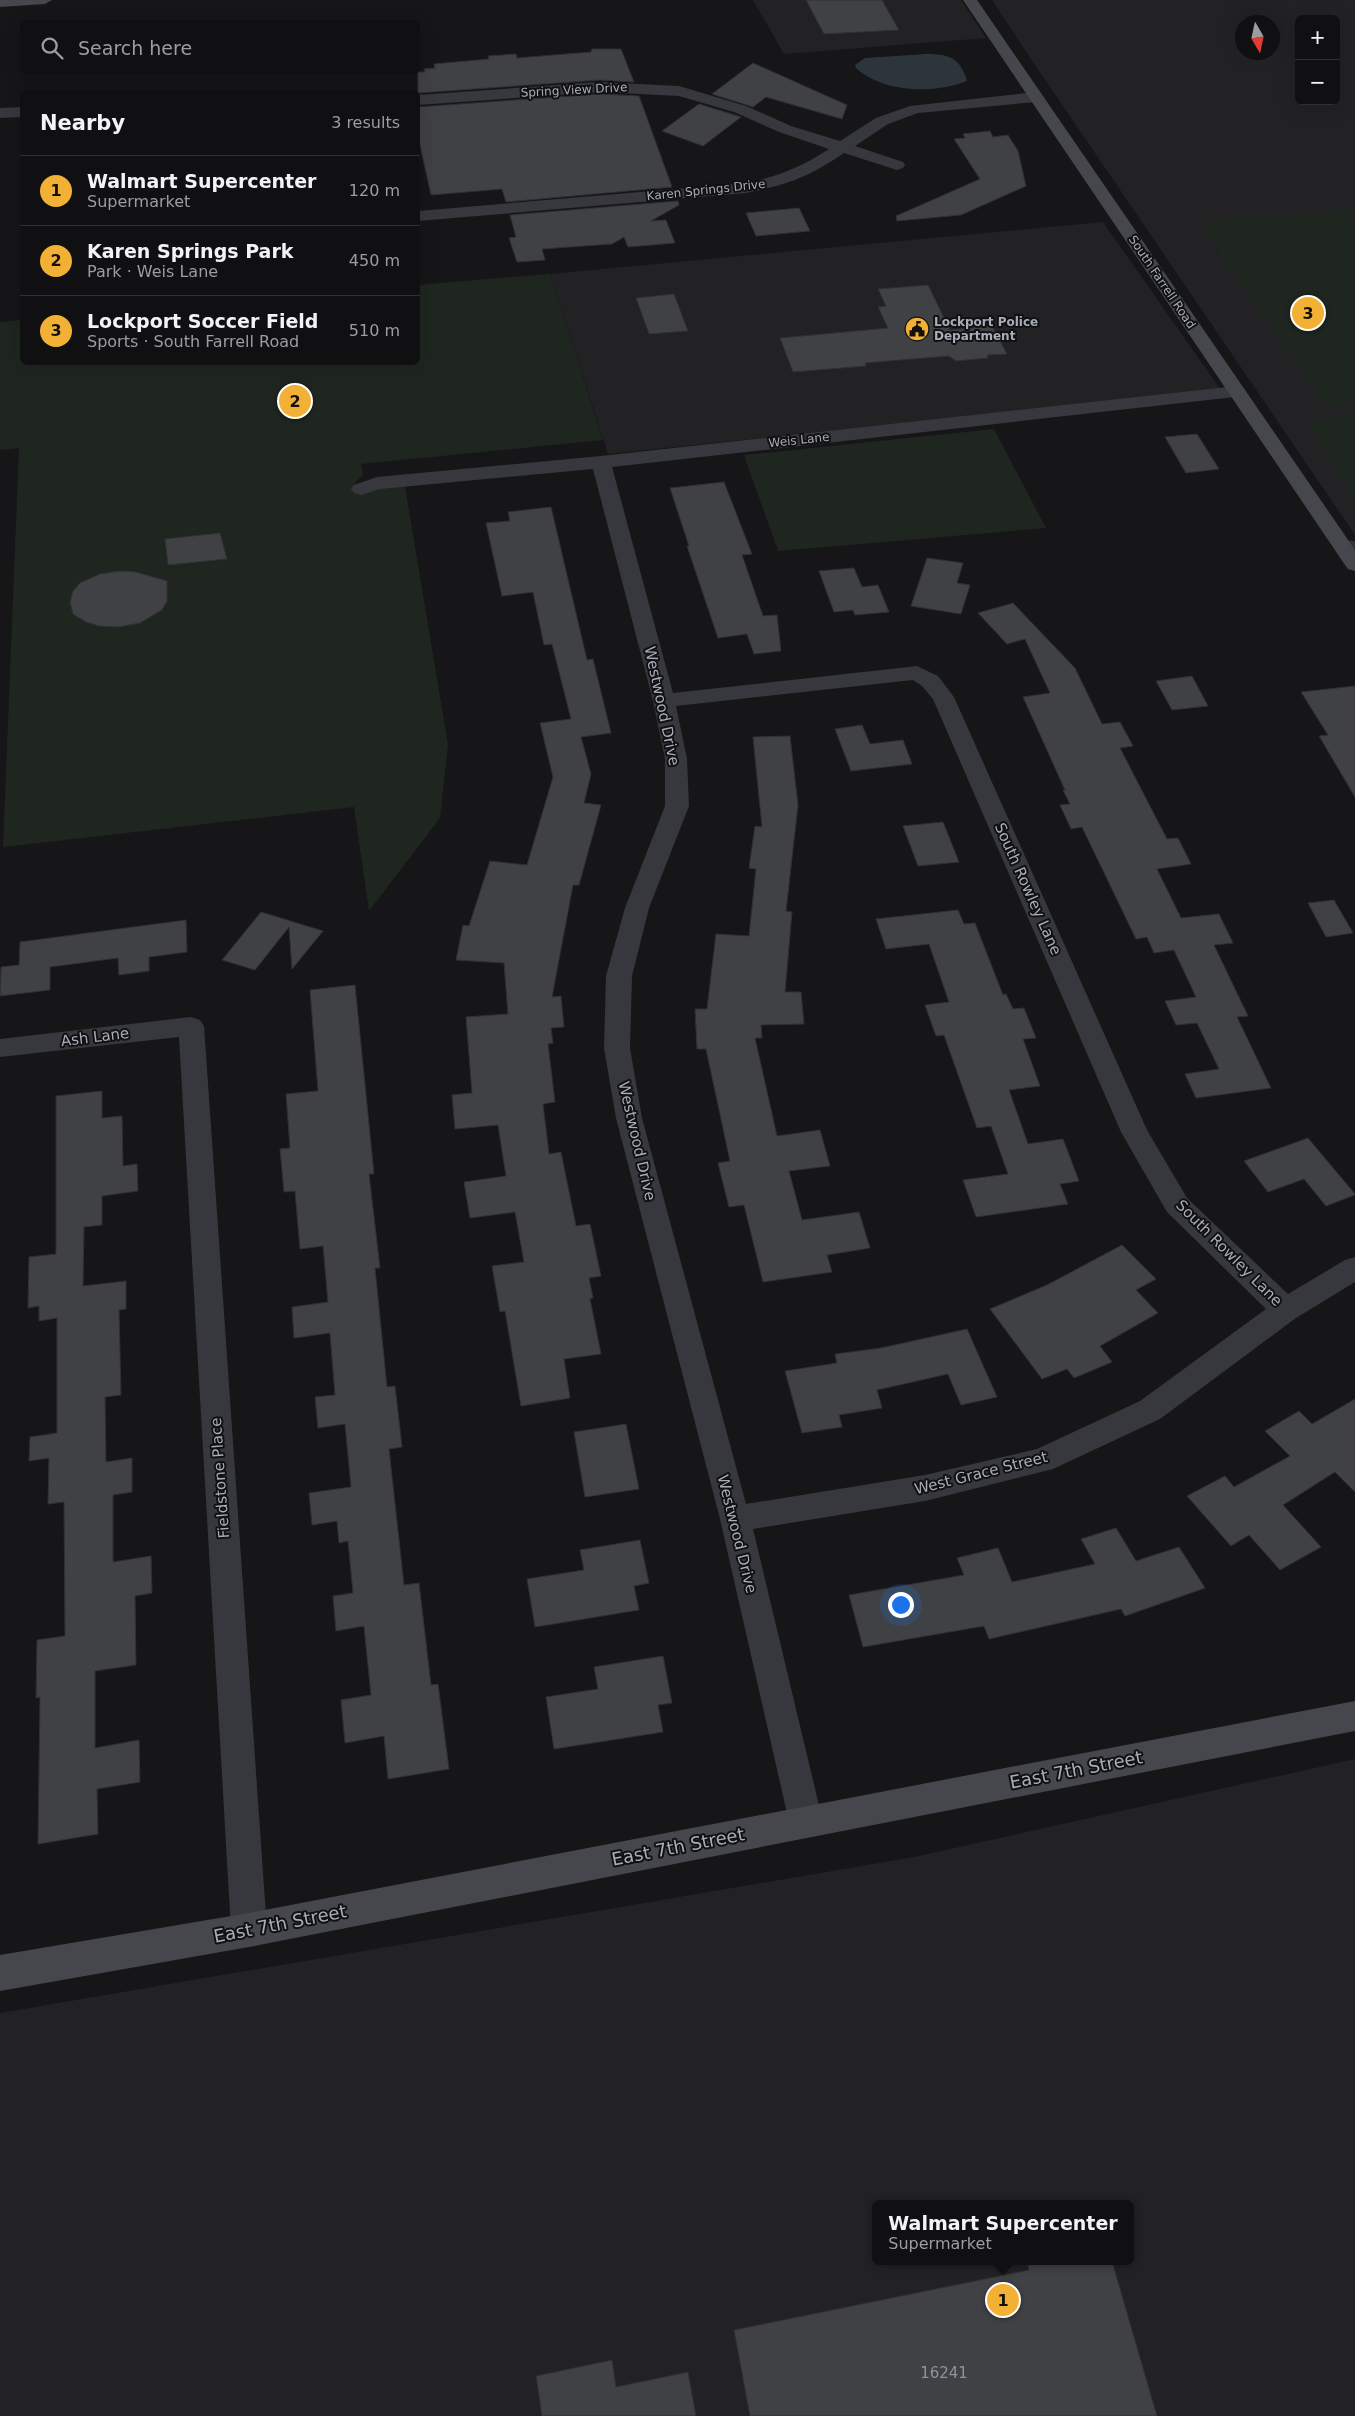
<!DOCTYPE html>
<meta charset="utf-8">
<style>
:root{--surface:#101012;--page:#1e1e20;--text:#f1f3f6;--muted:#9c9d9f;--line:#303032;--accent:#f2b134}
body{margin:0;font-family:"DejaVu Sans",sans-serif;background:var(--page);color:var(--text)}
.controls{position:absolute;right:15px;top:15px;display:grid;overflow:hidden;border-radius:8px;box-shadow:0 5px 20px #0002}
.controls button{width:45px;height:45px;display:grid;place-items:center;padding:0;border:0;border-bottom:1px solid var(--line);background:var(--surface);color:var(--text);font:25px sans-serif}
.compass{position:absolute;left:1235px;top:15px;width:45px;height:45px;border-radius:50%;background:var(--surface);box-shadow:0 5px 20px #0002;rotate:171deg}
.you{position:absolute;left:900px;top:1604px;width:18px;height:18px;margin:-12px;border:4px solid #fff;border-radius:50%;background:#1a73e8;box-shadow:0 0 0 8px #1a73e833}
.badge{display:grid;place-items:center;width:32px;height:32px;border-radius:50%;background:var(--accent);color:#111;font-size:16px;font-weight:700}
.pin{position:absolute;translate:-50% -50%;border:2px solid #fff;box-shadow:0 1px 5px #0006}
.popup{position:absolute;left:872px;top:2200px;width:262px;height:65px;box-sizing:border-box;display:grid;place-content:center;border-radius:8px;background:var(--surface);filter:drop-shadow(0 1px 4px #0005);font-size:16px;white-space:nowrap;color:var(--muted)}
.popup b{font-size:19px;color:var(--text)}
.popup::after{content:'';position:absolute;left:50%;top:100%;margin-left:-10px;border:10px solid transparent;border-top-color:var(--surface)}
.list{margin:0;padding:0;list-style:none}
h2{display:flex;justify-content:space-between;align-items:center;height:65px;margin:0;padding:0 20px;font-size:21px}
h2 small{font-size:16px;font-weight:400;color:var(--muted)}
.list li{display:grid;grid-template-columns:32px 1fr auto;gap:15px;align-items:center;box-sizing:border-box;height:70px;padding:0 20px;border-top:1px solid var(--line)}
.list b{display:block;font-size:19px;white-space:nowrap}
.list p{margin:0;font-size:16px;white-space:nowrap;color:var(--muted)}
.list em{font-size:16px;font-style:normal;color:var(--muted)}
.icon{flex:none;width:28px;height:28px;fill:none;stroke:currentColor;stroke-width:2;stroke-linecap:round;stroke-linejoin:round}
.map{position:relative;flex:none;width:1355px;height:2416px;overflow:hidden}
.search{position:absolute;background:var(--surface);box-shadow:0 5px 20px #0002;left:20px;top:20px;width:400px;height:55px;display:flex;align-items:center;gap:12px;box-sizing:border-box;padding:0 18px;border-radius:8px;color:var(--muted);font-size:19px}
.panel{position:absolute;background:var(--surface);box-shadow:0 5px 20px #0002;left:20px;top:90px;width:400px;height:275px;border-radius:8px}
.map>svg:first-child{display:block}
</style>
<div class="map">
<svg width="1355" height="2416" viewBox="0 0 1355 2416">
<rect width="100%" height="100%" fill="#161618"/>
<path fill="#222225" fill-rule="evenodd" d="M753 0H961L986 38 784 54Z
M992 0H1355V535L1035 65ZM1299 19H1336V101H1299ZM1242 22H1272V52H1242Z
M1103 222 1221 390 608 454 550 274Z
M1355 1759V2416H0V2013L914 1857ZM876 2204H1130V2261H876Z"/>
<path fill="#1e261f" d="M1355 209V404L1326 407 1198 222Z
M550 274 603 440 361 464 363 475 353 485 404 480 448 745 440 818 369 911 354 807 3 847 19 448 0 450V322L22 320V362H418V285Z
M1355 412V499L1309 427 1324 416Z
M994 429 1046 528 778 551 744 455Z"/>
<path fill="#2c353c" d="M926 54C948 54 960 57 967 81 935 94 883 93 856 68L855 65 865 58Z"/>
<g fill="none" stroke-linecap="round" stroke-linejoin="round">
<path stroke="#2c353c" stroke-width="7" d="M1351 544 1355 545"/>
</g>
<path fill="#404145" stroke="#303034" d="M806 0H882L899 30 824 34Z
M592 49H621L634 82 599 80 418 93V72H425L424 69 435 68 434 64 489 59 488 56 516 54 517 58 591 52Z
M753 63 847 105 842 119 766 97 753 107 712 94Z
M599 94 639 96 672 187 506 202 502 189 431 195 418 136V107Z
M699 104 741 117 703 146 662 131Z
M990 131 993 137 1008 135 1018 151 1026 186 961 215 897 221 896 216 980 179 954 139 965 138 963 134Z
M678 201 679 205 651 221 666 220 675 243 628 247 624 237 612 244 542 249 545 260 517 262 509 238 516 237 510 215Z
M799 208 810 231 756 236 746 213Z
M928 285 950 330 992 326 1007 354 987 355 988 358 956 361 949 356 865 363 866 366 793 372 780 338 888 328 878 307 886 306 878 289Z
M674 294 688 331 649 334 636 298Z
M1197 434 1219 469 1186 473 1165 437Z
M724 482 752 554 742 555 763 616 777 615 781 651 754 654 747 634 718 638 687 546H689L670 488Z
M551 507 587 660 593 659 611 733 581 737 591 774 584 803 601 805 579 885H573L552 997 561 996 564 1027 551 1028 553 1043 548 1044 555 1102 543 1104 549 1154 561 1152 576 1226 590 1224 601 1276 589 1278 593 1298 590 1299 601 1354 564 1359 570 1398 521 1406 505 1311 500 1312 492 1266 524 1262 515 1212 470 1218 464 1182 506 1176 498 1125 455 1129 452 1095 472 1093 466 1017 508 1014 504 963 456 960 463 925 469 926 490 861 527 865 553 777 540 723 571 719 552 644 544 645 533 592 502 596 486 523 510 521 508 512Z
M220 533 227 559 168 565 165 539Z
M927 558 963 563 957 583 970 585 961 614 911 606Z
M854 568 862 587 878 585 889 612 855 615 853 610 834 612 819 571Z
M119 571 136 572 167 581V601L162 610 140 623 118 627 99 626 86 622 73 614 70 602 73 591 80 583 100 574Z
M1013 603 1075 668 1102 724 1120 722 1133 746 1120 748 1167 839 1178 838 1191 864 1157 869 1181 918 1219 914 1233 943 1214 945 1248 1016 1237 1017 1271 1088 1196 1098 1185 1074 1219 1069 1197 1023 1176 1025 1165 1001 1196 997 1174 950 1154 953 1147 937 1136 939 1082 827 1071 829 1060 805 1070 804 1063 790H1065L1023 697 1050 693 1025 639 1007 644 978 613Z
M1192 676 1208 706 1172 710 1156 681Z
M1355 686V797L1319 736 1328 735 1301 692Z
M862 725 870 744 903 740 912 764 851 771 835 729Z
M790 736 798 805 786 911 792 912 785 992H801L804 1024 761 1025 762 1038H755L777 1136 820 1130 830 1166 789 1171 802 1220 859 1212 870 1248 827 1255 832 1272 763 1282 744 1205 729 1207 718 1163 730 1161 706 1049H697L695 1009H707L716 934 749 936 756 869 749 868 755 826 762 827 753 737Z
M943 822 959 862 918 866 903 826Z
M1334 900 1353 933 1326 937 1308 903Z
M958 910 964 924 975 923 1003 995 1006 994 1013 1009 1024 1008 1036 1038 1023 1039 1040 1086 1009 1090 1028 1144 1063 1139 1079 1181 1060 1184 1068 1204 976 1217 963 1180 1008 1174 991 1126 977 1128 944 1035 936 1036 925 1005 949 1002 929 944 886 949 876 919Z
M261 912 323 931 292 969 289 927 255 970 222 960Z
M186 920 187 952 149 957V971L119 975 118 958 50 967V990L0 996 1 967 19 965 20 942Z
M355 985 374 1174H369L380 1268H375L387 1387 395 1386 402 1447 389 1449 404 1585 419 1583 431 1685 438 1684 449 1769 388 1779 384 1736 345 1743 341 1700 371 1695 364 1626 336 1631 333 1596 353 1593 348 1541 339 1543 337 1521 312 1525 309 1493 351 1487 345 1424 318 1428 315 1397 335 1395 330 1333 294 1338 292 1307 328 1302 323 1246 300 1249 295 1191 284 1192 280 1149 290 1148 286 1094 318 1091 310 990Z
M102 1091V1118L122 1116 123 1166 137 1164 138 1191 102 1196V1225L84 1227 83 1286 126 1281V1309L119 1310 121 1395 105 1397 106 1462 132 1458V1492L113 1495V1562L151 1556 152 1593 135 1596 136 1665 95 1671V1748L139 1740 140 1782 97 1789 98 1834 38 1844 40 1697 36 1698 37 1640 65 1636 64 1502 48 1504 49 1458 29 1461 30 1437 57 1433V1318L39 1321V1306L28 1308 29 1257 56 1254V1096Z
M1308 1138 1355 1194V1195L1326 1206 1304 1179 1268 1192 1244 1161Z
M1122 1245 1156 1279 1136 1290 1158 1313 1100 1346 1112 1362 1074 1378 1067 1369 1042 1379 990 1309 1047 1285Z
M967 1329 997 1397 961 1405 948 1374 877 1390 882 1408 839 1415 842 1427 802 1433 785 1371 837 1363 835 1354 881 1348Z
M1355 1399V1492L1335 1472 1283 1505 1321 1547 1280 1570 1249 1535 1231 1546 1187 1496 1225 1476 1234 1487 1290 1456 1265 1431 1299 1411 1312 1424Z
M626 1424 639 1489 585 1497 574 1432Z
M1116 1528 1136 1561 1179 1547 1205 1588 1125 1616 1121 1609 989 1639 984 1626 863 1647 849 1595 964 1575 957 1558 998 1548 1012 1582 1095 1564 1081 1539Z
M640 1540 649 1583 634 1586 639 1610 535 1627 527 1579 584 1570 580 1550Z
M663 1656 672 1703 658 1705 663 1732 554 1749 546 1697 598 1689 594 1667Z
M1027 2261H1112L1157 2416H750L734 2330 1029 2270Z
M612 2360 616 2387 688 2372 696 2416H542L536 2376Z"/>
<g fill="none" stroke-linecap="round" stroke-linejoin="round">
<path fill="#37383d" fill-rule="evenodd" d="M599 82 679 86 746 106 791 126 840 141 876 118 910 106 1036 92 1044 97 1036 102 918 113 888 124 855 146 903 162 905 165 903 168 897 170 844 153C807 178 789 184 746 193L418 221V211L746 183C780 176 801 167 829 149L779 132 734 112 679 96 599 92 418 105V95Z
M22 107V117L0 118V108Z
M1237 386 1244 388 1246 392 1244 396 612 467 673 693 917 666 938 676 954 697 1147 1130 1187 1198 1288 1294 1345 1260 1355 1257V1282L1296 1318 1160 1419 1053 1469 925 1501 753 1529 823 1822 818 1833 806 1838 794 1833 789 1822 720 1519 616 1118 604 1048 606 976 625 908 665 806V759L653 701 593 469 380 489 361 495 354 493 351 489 354 485 377 477 601 456ZM913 680 922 686 933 699 1121 1132 1167 1212 1266 1309 1140 1401 1037 1449 925 1475 746 1504 642 1118 630 1048 632 976 649 908 689 806 687 759 676 706Z
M191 1017 200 1020 204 1026 267 1930 261 1942 249 1947 237 1942 231 1930 179 1037 0 1057V1039Z"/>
<path fill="#45474d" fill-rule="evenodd" d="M0 0H52L45 4 0 7Z
M963 0H977L1355 550V571L1348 569 1345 565Z
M1355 1701V1731L249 1947 0 1991V1955L249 1913Z"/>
</g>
<defs>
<g id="civic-disc" transform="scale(1.25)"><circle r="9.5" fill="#f2b134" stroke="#111113"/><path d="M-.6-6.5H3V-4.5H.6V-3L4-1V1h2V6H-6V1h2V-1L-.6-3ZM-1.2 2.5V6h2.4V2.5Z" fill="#111"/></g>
</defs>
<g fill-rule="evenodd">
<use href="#civic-disc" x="917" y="329"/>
</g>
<g text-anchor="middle" stroke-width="4" stroke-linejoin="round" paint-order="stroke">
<g font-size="12" fill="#a8adb8" stroke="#111113">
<text transform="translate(574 90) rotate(-3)" y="4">Spring View Drive</text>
<text transform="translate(706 190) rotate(-6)" y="4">Karen Springs Drive</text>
<text transform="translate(1162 282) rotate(56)" y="4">South Farrell Road</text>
<text transform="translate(799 440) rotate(-6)" y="4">Weis Lane</text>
</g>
<g font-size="12" font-weight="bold" fill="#a8adb8" stroke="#111113" text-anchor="start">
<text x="934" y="326">Lockport Police<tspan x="934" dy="14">Department</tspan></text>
</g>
<g font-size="15" fill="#a8adb8" stroke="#111113">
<text transform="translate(662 706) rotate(78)" y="5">Westwood Drive</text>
<text transform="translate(1028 889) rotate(66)" y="5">South Rowley Lane</text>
<text transform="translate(95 1037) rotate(-7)" y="5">Ash Lane</text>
<text transform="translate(637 1141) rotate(77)" y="5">Westwood Drive</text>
<text transform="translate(1229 1253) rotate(45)" y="5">South Rowley Lane</text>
<text transform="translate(981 1473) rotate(-14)" y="5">West Grace Street</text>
<text transform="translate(220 1478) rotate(-94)" y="5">Fieldstone Place</text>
<text transform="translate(737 1534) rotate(76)" y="5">Westwood Drive</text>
</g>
<g font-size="15" fill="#8e929b">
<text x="944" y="2378">16241</text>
</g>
<g font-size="18" fill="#a8adb8" stroke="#111113">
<text transform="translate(1076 1770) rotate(-11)" y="6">East 7th Street</text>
<text transform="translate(678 1847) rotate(-11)" y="6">East 7th Street</text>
<text transform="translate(280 1924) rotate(-11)" y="6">East 7th Street</text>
</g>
</g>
</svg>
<div class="controls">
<button>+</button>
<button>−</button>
</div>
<svg class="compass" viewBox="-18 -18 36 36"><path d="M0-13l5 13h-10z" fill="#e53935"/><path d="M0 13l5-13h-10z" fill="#9c9d9f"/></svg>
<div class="you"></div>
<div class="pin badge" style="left:1003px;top:2300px">1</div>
<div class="popup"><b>Walmart Supercenter</b>Supermarket</div>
<div class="pin badge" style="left:295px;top:401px">2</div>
<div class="pin badge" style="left:1308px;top:313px">3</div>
<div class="search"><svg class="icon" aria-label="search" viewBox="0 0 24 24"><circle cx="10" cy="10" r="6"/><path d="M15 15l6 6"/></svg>Search here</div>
<section class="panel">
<h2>Nearby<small>3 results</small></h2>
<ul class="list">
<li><span class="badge">1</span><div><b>Walmart Supercenter</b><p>Supermarket</p></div><em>120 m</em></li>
<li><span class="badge">2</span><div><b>Karen Springs Park</b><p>Park · Weis Lane</p></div><em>450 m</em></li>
<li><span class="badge">3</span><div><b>Lockport Soccer Field</b><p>Sports · South Farrell Road</p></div><em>510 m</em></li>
</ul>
</section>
</div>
